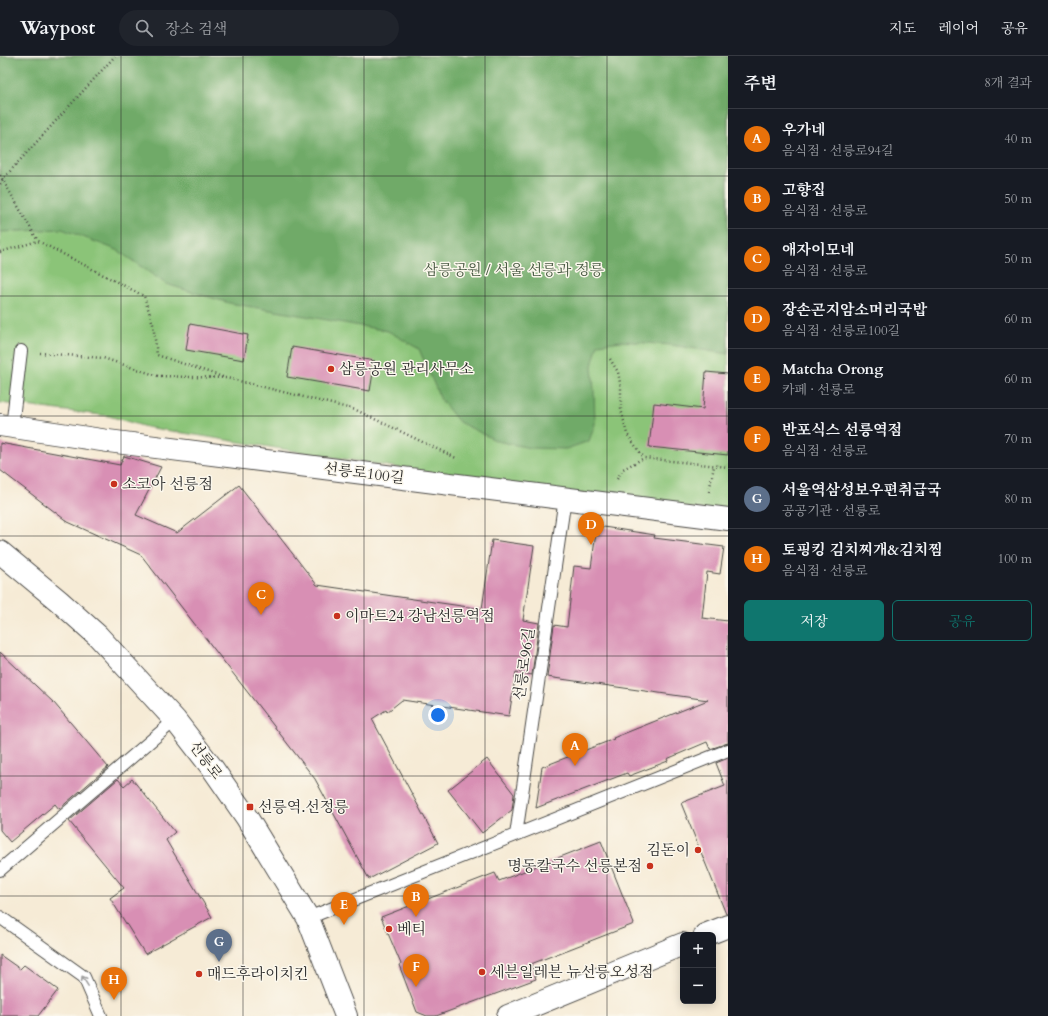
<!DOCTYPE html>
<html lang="ko">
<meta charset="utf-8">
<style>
:root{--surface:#171b24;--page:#20242c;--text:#f1f3f6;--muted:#9ea1a6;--line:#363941;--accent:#0f766e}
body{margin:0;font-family:Cardo,"Noto Serif KR",serif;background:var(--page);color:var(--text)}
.controls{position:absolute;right:12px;bottom:12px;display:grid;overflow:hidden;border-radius:6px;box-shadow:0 2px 10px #0003}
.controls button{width:36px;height:36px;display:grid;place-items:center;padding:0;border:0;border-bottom:1px solid var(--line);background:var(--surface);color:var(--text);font:20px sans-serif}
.you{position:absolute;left:438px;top:659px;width:14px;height:14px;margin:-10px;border:3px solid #fff;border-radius:50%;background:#1a73e8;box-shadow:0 0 0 6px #1a73e833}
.badge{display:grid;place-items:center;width:26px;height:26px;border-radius:50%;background:var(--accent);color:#fff;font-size:13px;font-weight:700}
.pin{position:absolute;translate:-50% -33px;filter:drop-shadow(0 1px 2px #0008)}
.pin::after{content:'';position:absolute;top:21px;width:14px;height:12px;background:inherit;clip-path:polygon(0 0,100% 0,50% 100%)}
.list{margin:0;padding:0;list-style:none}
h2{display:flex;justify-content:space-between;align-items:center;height:52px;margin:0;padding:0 16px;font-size:17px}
h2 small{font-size:13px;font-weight:400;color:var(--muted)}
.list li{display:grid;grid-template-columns:26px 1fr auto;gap:12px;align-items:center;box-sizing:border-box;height:60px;padding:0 16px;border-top:1px solid var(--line)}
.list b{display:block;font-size:15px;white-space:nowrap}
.list p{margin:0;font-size:13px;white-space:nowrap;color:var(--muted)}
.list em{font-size:13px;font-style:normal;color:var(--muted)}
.actions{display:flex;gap:8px;padding:12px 16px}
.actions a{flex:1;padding:9px 0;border:1px solid var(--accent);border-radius:6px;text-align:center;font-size:14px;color:var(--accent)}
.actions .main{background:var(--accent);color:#fff}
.icon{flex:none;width:22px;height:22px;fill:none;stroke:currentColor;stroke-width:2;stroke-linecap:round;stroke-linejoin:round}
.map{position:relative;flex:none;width:728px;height:960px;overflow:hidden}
header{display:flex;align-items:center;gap:24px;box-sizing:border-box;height:56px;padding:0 20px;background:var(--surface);border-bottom:1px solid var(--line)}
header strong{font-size:19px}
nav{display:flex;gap:22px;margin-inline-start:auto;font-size:14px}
.search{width:280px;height:36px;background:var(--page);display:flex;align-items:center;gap:10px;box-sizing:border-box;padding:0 14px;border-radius:22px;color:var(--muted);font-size:15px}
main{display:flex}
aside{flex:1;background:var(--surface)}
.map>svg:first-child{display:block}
</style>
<header>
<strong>Waypost</strong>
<div class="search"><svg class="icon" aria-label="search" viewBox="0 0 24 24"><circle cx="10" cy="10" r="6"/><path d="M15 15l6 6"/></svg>장소 검색</div>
<nav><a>지도</a><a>레이어</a><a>공유</a></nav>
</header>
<main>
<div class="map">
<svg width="728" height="960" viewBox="0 0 728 960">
<rect width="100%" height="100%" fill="#fbf7ec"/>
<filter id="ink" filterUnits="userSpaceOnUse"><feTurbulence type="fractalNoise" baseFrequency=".025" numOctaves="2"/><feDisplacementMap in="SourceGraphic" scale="8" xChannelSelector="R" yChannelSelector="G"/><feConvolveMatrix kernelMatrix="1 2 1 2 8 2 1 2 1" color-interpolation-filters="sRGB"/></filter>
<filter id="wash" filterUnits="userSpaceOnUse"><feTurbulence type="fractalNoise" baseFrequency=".012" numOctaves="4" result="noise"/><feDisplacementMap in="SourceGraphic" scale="16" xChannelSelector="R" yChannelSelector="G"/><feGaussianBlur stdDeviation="0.9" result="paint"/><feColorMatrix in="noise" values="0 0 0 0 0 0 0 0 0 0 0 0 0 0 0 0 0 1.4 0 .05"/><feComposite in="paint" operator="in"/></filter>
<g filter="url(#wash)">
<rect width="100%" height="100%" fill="#f6ebd6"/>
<path fill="#8bc478" stroke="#5b7852" d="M0 0H728V457L511 430 146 371 109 360 0 347Z"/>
<path fill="#70aa68" stroke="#4e6a4a" d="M0 0H728V298L671 289 621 285 598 288 592 310 594 335 595 368 589 385 566 393 530 392 497 385 459 366 441 344 419 293 388 275 311 261 229 247 166 228 117 194 62 173 0 176Z"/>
<g id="blocks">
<path fill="#d88fb4" d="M190 268 248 279 244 304 186 294Z
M292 291 375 305 370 335 287 321Z
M706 316 728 318V399L649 391 654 347 703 353Z
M0 387 120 409 124 400 161 411 136 459 177 477 239 429 317 529 482 553 492 484 534 490 523 564 539 567 532 619 516 616 509 660 402 644 387 656 386 654 372 663 438 787 369 823 315 723 141 499 68 466 0 414Z
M597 470 655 479 654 482 724 491 720 518 707 516 702 562 728 565V687L710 693 707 686 667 703 668 705 629 720 627 717 536 752 542 711 614 683 613 682 708 644 547 621 554 569 567 571 574 510 591 512Z
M0 596 54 647 108 711 59 753 55 748 10 786 0 774Z
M728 702V858H726L681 747 725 730 716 707Z
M487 703 514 738 512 754 482 777 448 734Z
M118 723 124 730 132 723 175 776 166 784 212 861 145 898 110 842 124 832 69 765Z
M601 785 634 868 531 908 536 923 436 960H427L417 956 399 909 401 908 381 861 495 817 499 825Z
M0 899 20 913 24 909 58 934 38 960H0Z"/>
</g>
</g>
<g filter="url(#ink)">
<use href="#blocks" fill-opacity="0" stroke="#494845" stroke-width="1"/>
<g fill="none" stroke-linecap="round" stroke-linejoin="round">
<g stroke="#494845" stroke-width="14">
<path id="lane" d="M12 371 21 295
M516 779 565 442
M0 814 175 664
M0 861 84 921 101 960
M308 862 728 694"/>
</g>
<g stroke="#494845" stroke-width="24">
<path id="street" d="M705 879 728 870
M508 960 683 888"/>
</g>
<g stroke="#494845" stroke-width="24">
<path id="secondary" d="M0 369 108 385 728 463
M0 496 59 545 98 580 175 664 213 713 247 762 308 862 346 960"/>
</g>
<path stroke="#494845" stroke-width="2.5" stroke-dasharray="1 3" stroke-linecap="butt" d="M0 119 38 185
M0 128 3 123 115 0
M0 196 38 185 144 240 153 268 157 299 223 321
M40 297 103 302 158 320 227 322 356 354 456 402
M610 303 618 316 621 332V353L627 378 644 402
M617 423 623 413 644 402 728 411
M709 436 714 410"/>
<use href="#lane" stroke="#fff" stroke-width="12"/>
<use href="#street" stroke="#fff" stroke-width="22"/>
<use href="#secondary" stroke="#fff" stroke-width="22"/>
</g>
<defs><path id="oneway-shaft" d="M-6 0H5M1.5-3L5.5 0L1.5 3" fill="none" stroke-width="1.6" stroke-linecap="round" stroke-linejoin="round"/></defs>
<use stroke="#a0a0a0" href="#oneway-shaft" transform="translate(85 925) rotate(-122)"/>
</g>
<path fill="none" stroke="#2b2b2b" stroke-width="1" stroke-opacity="0.55" d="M121 0V960M243 0V960M364 0V960M485 0V960M607 0V960M0 120H728M0 240H728M0 360H728M0 480H728M0 600H728M0 720H728M0 840H728"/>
<g fill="#c8321e" stroke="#fbf7ec" stroke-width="1.5">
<circle cx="331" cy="313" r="4"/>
<circle cx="114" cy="428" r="4"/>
<circle cx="337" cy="560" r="4"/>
<rect x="246" y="747" width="8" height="8" rx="2"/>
<circle cx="698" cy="794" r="4"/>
<circle cx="650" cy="810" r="4"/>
<circle cx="389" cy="873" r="4"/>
<circle cx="482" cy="916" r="4"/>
<circle cx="199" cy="918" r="4"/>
</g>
<g text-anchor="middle" stroke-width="3" stroke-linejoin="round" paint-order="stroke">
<g font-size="15" fill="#485942" stroke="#fbf7ec">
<text x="514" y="219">삼릉공원 / 서울 선릉과 정릉</text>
</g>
<g font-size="15" fill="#2b2b2b" stroke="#fbf7ec" text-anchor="start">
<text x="339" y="318">삼릉공원 관리사무소</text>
<text x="122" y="433">소코아 선릉점</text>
<text x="345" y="565">이마트24 강남선릉역점</text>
<text x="258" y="756">선릉역.선정릉</text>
<text x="690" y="799" text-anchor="end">김돈이</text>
<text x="642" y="815" text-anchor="end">명동칼국수 선릉본점</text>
<text x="397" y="878">베티</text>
<text x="490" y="921">세븐일레븐 뉴선릉오성점</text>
<text x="207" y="923">매드후라이치킨</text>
</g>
<g font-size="15" fill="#2b2b2b" stroke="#fbf7ec">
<text transform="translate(364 417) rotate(7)" y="5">선릉로100길</text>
<text transform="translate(524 608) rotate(-82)" y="5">선릉로96길</text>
<text transform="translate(206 704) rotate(53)" y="5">선릉로</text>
</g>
</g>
</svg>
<div class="controls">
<button>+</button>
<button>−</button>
</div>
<div class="you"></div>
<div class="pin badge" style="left:575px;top:710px;background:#e8710a">A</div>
<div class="pin badge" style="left:416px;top:861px;background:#e8710a">B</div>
<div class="pin badge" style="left:261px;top:559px;background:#e8710a">C</div>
<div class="pin badge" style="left:591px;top:489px;background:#e8710a">D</div>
<div class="pin badge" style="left:344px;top:869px;background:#e8710a">E</div>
<div class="pin badge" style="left:416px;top:931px;background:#e8710a">F</div>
<div class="pin badge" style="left:219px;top:906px;background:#5c6f8a">G</div>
<div class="pin badge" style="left:114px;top:944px;background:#e8710a">H</div>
</div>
<aside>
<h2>주변<small>8개 결과</small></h2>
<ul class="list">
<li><span class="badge" style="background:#e8710a">A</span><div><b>우가네</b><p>음식점 · 선릉로94길</p></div><em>40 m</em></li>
<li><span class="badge" style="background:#e8710a">B</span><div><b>고향집</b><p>음식점 · 선릉로</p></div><em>50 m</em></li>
<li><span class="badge" style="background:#e8710a">C</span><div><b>애자이모네</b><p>음식점 · 선릉로</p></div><em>50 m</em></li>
<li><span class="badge" style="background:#e8710a">D</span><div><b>장손곤지암소머리국밥</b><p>음식점 · 선릉로100길</p></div><em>60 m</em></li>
<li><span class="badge" style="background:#e8710a">E</span><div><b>Matcha Orong</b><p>카페 · 선릉로</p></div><em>60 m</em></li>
<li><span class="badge" style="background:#e8710a">F</span><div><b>반포식스 선릉역점</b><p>음식점 · 선릉로</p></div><em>70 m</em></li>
<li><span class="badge" style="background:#5c6f8a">G</span><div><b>서울역삼성보우편취급국</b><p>공공기관 · 선릉로</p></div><em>80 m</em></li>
<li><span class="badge" style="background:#e8710a">H</span><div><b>토핑킹 김치찌개&amp;김치찜</b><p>음식점 · 선릉로</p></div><em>100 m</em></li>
</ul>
<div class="actions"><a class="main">저장</a><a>공유</a></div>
</aside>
</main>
